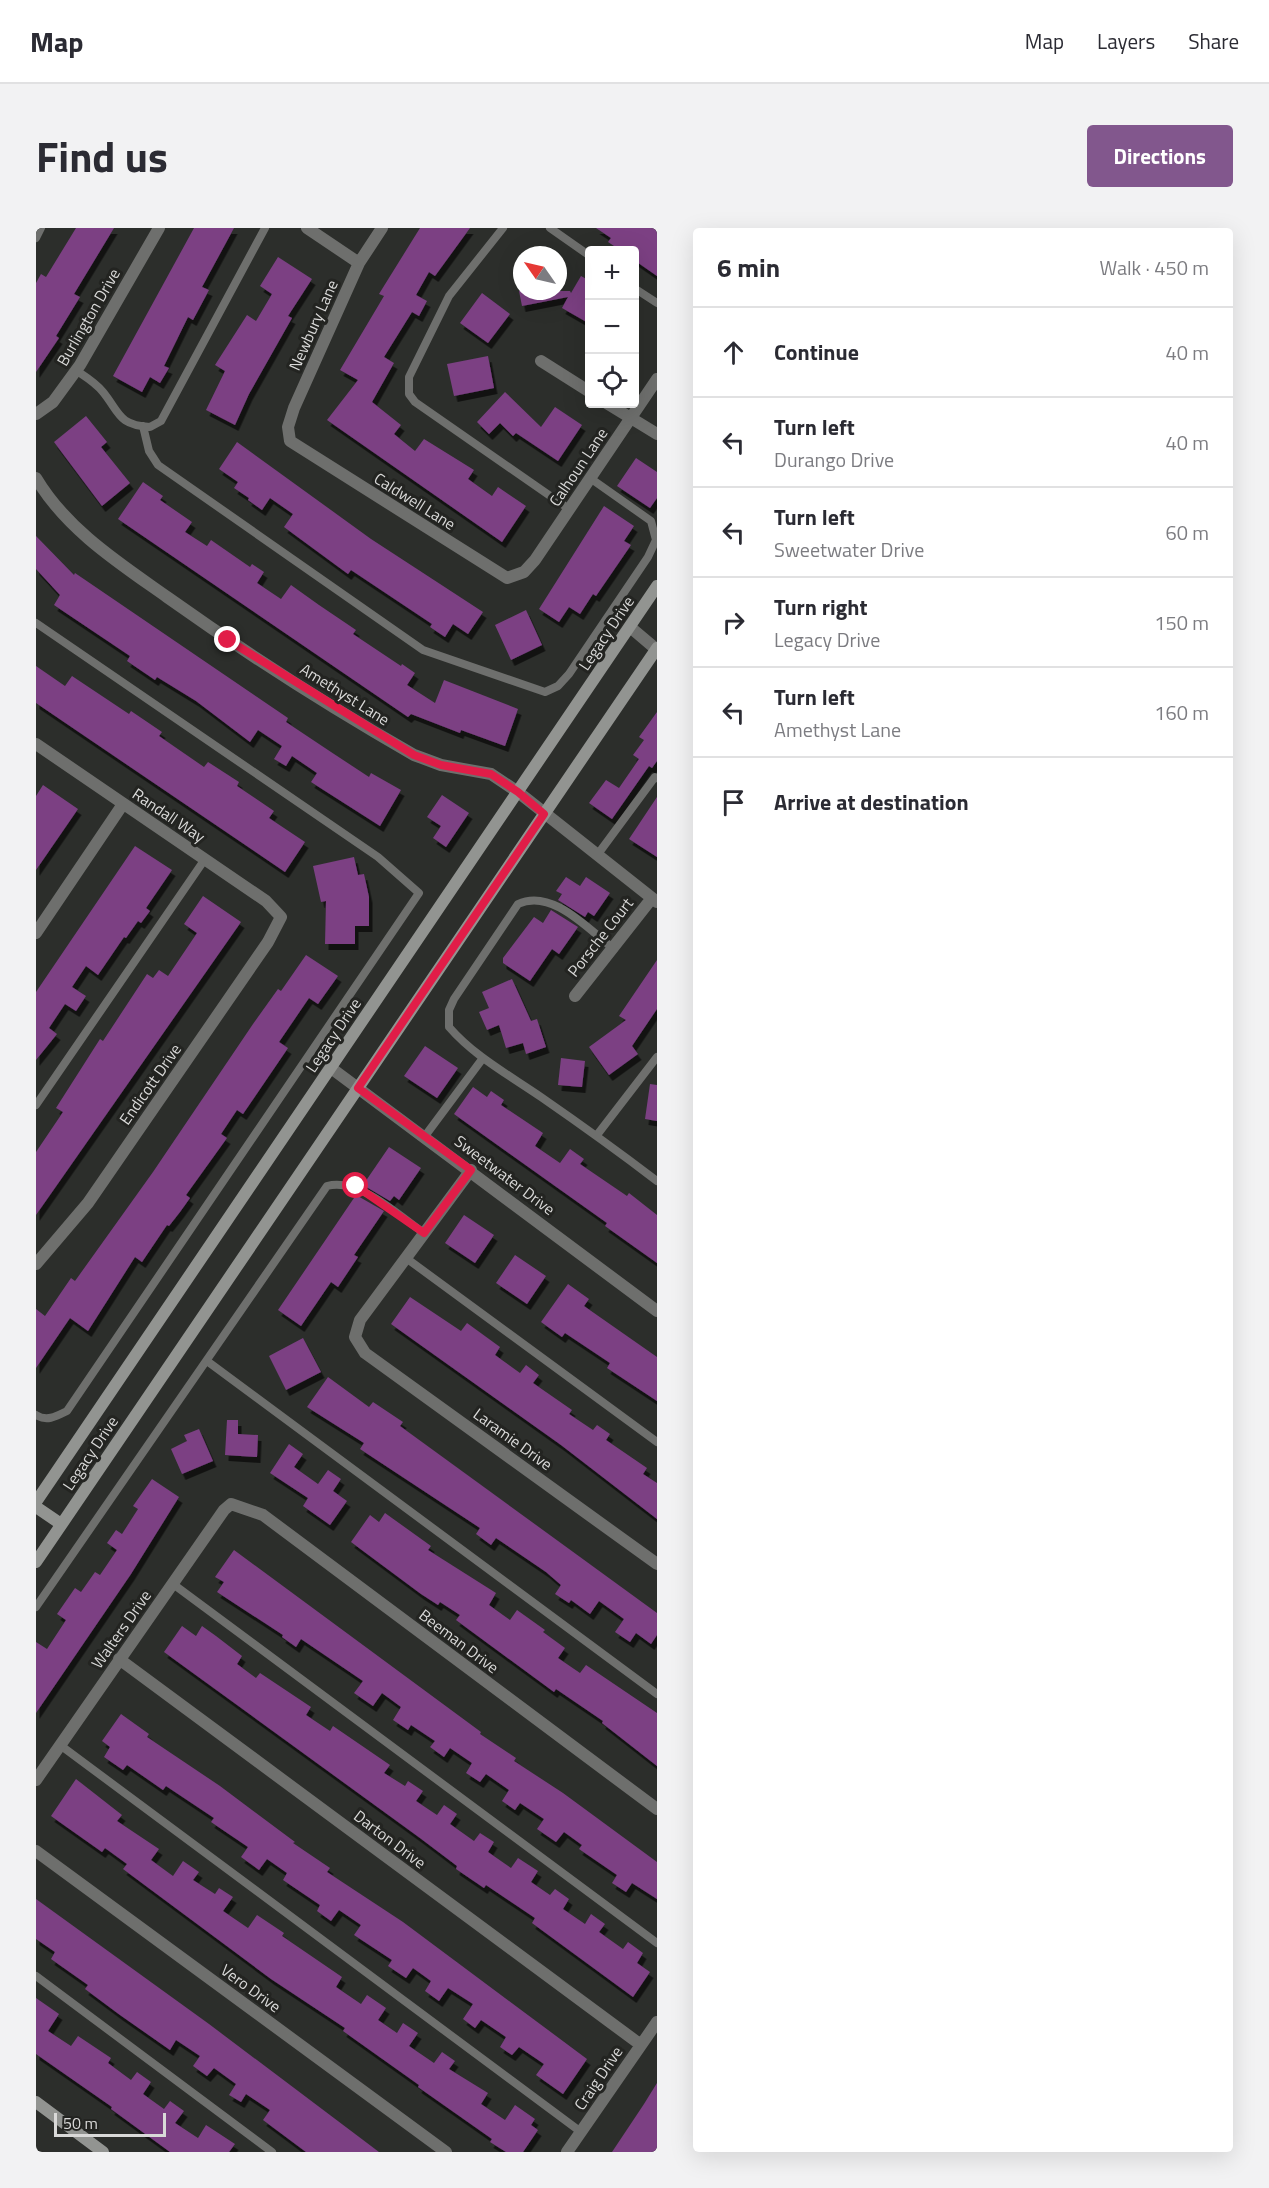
<!DOCTYPE html>
<meta charset="utf-8">
<style>
:root{--surface:#fff;--page:#f2f2f3;--text:#2b2b33;--muted:#7c7c81;--line:#e1e1e2;--accent:#82578d}
body{margin:0;font-family:"Titillium Web",sans-serif;background:var(--page);color:var(--text)}
.controls{position:absolute;right:18px;top:18px;display:grid;overflow:hidden;border-radius:6px;box-shadow:0 6px 24px #0002}
.controls button{width:54px;height:54px;display:grid;place-items:center;padding:0;border:0;border-bottom:2px solid var(--line);background:var(--surface);color:var(--text);font:30px sans-serif}
.compass{position:absolute;left:477px;top:18px;width:54px;height:54px;border-radius:50%;background:var(--surface);box-shadow:0 6px 24px #0002;rotate:304deg}
.scale{position:absolute;left:18px;bottom:15px;width:112px;box-sizing:border-box;padding-left:6px;border:3px solid #d9d9d8;border-top:0;font-size:16px;line-height:21px;white-space:nowrap;color:#d9d9d8;-webkit-text-stroke:4px #232421;paint-order:stroke}
.stop{position:absolute;width:18px;height:18px;margin:-14px;border:4px solid #e11d48;border-radius:50%;background:#fff}
.stop.end{background:#e11d48;border-color:#fff;box-shadow:0 2px 6px #0008}
.list{margin:0;padding:0;list-style:none}
h2{display:flex;justify-content:space-between;align-items:center;height:78px;margin:0;padding:0 24px;font-size:26px}
h2 small{font-size:20px;font-weight:400;color:var(--muted)}
.list li{display:grid;grid-template-columns:39px 1fr auto;gap:18px;align-items:center;box-sizing:border-box;height:90px;padding:0 24px;border-top:2px solid var(--line)}
.list b{display:block;font-size:22px;white-space:nowrap}
.list p{margin:0;font-size:20px;white-space:nowrap;color:var(--muted)}
.list em{font-size:20px;font-style:normal;color:var(--muted)}
.icon{flex:none;width:33px;height:33px;fill:none;stroke:currentColor;stroke-width:2;stroke-linecap:round;stroke-linejoin:round}
.map{position:relative;flex:none;width:621px;height:1924px;overflow:hidden;border-radius:6px}
header{display:flex;align-items:center;gap:36px;box-sizing:border-box;height:84px;padding:0 30px;background:var(--surface);border-bottom:2px solid var(--line)}
header strong{font-size:28px}
nav{display:flex;gap:33px;margin-inline-start:auto;font-size:21px}
.intro{display:flex;align-items:center;justify-content:space-between;box-sizing:border-box;height:144px;padding:0 36px}
h1{margin:0;font-size:42px}
.button{padding:15px 27px;border-radius:6px;background:var(--accent);color:#fff;font-size:21px;font-weight:700}
main{display:flex;gap:36px;padding:0 36px}
aside{flex:1;background:var(--surface);border-radius:6px;box-shadow:0 6px 24px #0002}
.map>svg:first-child{display:block}
</style>
<header>
<strong>Map</strong>
<nav><a>Map</a><a>Layers</a><a>Share</a></nav>
</header>
<div class="intro"><h1>Find us</h1><a class="button">Directions</a></div>
<main>
<div class="map">
<svg width="621" height="1924" viewBox="0 0 621 1924">
<defs>
<filter id="shadow"><feDropShadow dx="3.5" dy="6" stdDeviation="0" flood-color="#0009"/></filter>
</defs>
<rect width="100%" height="100%" fill="#2c2e2b"/>
<path fill="#7b4083" filter="url(#shadow)" d="M40 0H78L38 66 44 69 20 108 23 110 0 144V55L5 46 10 49Z
M158 0H198L166 59 173 62 157 92 152 89 128 138 133 140 124 155 114 149 106 164 77 148Z
M384 0H434L399 48 393 44 380 67 391 73 383 88 376 84 348 129 358 135 336 174 365 197 358 206 379 223 388 211 438 242 432 251 456 268 462 259 490 278 466 314 291 192 322 152 304 142 348 68 343 66Z
M560 0H621V48L598 32V22H584L572 14 575 10Z
M242 29 276 51 252 88 256 90 213 166 199 197 170 182 189 143 179 137 211 87 220 93 236 66 224 58Z
M545 48 554 53V96L526 80 532 69 486 78 483 63H534L535 65Z
M446 65 474 86 452 115 424 95Z
M452 128 458 160 418 168 411 136Z
M469 164 505 199 519 179 546 197 522 233 480 205 477 208 464 195 453 206 441 194Z
M50 188 71 214 65 219 94 255 66 278 18 214Z
M201 214 335 311 447 384 432 406 417 396 409 409 394 399 396 396 315 342 312 346 248 299 257 286 234 270 226 282 212 272 213 270 198 260 202 254 183 241Z
M600 230 621 244V270L614 280 581 258Z
M107 254 127 268 124 272 156 294 149 304 171 318 175 312 214 339 216 336 228 344 221 355 245 371 255 357 283 377 320 402 317 406 365 438 366 436 379 445 371 457 399 475 408 452 482 481 469 518 425 502 424 505 375 486 372 489 82 291Z
M568 278 598 298 588 313 595 317 560 368 557 366 544 386 533 379 523 394 503 381Z
M0 308 38 347 39 345 252 490 250 494 295 524 333 549 335 545 365 562 344 598 275 554 281 545 256 528 250 538 238 531 246 518 222 502 214 514 160 473 121 449 119 452 91 433 94 428 18 377 24 367 0 341Z
M490 382 506 417 475 432 459 397Z
M0 438 29 458 36 448 93 486 95 483 126 504 123 508 168 539 172 534 203 554 201 558 238 583 233 590 269 614 249 644 0 475Z
M621 484V533L616 540 613 538 576 591 553 575 570 552 583 560 603 531 597 527 608 512 603 509Z
M7 557 42 581 0 642V568Z
M406 567 433 585 410 619 397 610 405 598 391 589Z
M621 569V629L593 611Z
M99 618 136 642 110 680 114 683 105 695 102 693 90 710 88 709 62 747 50 738 36 759 50 768 40 783 29 776 13 800 21 806 0 832V764Z
M318 629 322 647 328 646 333 669V698H319V716H289L290 673 285 674 277 638Z
M530 649 544 658 550 649 574 665 558 688 552 684 549 689 522 672 526 666 520 663Z
M167 668 205 694 0 987V924L27 884 20 880 64 811 67 813 111 746 117 750 123 742 132 748 161 705 148 696Z
M515 682 542 699 523 726 516 721 494 753 467 735V730L498 689 507 695Z
M270 727 302 748 282 776 273 770 243 814 252 820 207 886 201 882 185 906 191 910 150 967 154 970 144 984 133 998 131 997 106 1034 99 1029 52 1103 34 1090 0 1140V1081L9 1088 35 1050 39 1053 117 944 217 796 242 761 245 763Z
M621 732V781L596 818 602 826 573 847 553 819 590 792 583 788Z
M476 751 495 793 501 791 510 819 490 826 487 815 470 820 463 797 451 802 443 784 453 780 446 764Z
M389 818 422 840 401 870 368 848Z
M525 830 549 833 546 859 522 857Z
M614 856 621 857V893L609 891Z
M437 859 451 869 455 863 468 872 465 877 507 905 499 918 524 935 534 921 548 931 544 936 591 968 593 965 621 987V1035L569 998 571 995 418 886Z
M353 919 385 940 363 972 358 968 354 973 327 957Z
M320 967 348 983 318 1027 322 1029 302 1059 295 1054 265 1098 242 1082Z
M428 987 458 1007 439 1035 409 1015Z
M479 1027 510 1048 491 1076 460 1055Z
M532 1056 553 1071 548 1078 621 1129V1173L571 1140 574 1135 529 1105 526 1109 505 1094Z
M374 1069 425 1103 431 1095 464 1119 459 1127 484 1145 490 1137 503 1147 497 1155 536 1182 533 1186 557 1202 561 1197 574 1206 570 1212 611 1240 607 1246 621 1255V1291L525 1217 355 1096Z
M267 1110 285 1144 250 1162 233 1128Z
M292 1149 333 1179 337 1174 367 1194 364 1198 621 1385V1407L615 1416 600 1405 594 1414 579 1404 588 1391 563 1373 554 1386 535 1372 533 1375 519 1366 525 1357 510 1344 460 1310 455 1317 440 1306 444 1300 324 1221 328 1215 271 1179Z
M191 1192H202V1206L222 1207 221 1229 189 1227Z
M163 1201 177 1233 146 1246 135 1221 151 1213 148 1207Z
M253 1216 267 1226 258 1239 282 1256 292 1242 305 1251 297 1263 311 1273 294 1297 267 1278 272 1270 234 1245Z
M116 1251 143 1269 95 1346 0 1485V1414L11 1421 30 1392 21 1386 39 1360 45 1364 59 1344 64 1347 81 1322 71 1315 80 1302 86 1306 102 1281 97 1278Z
M349 1285 395 1318 392 1322 460 1365 453 1377 474 1392 481 1382 509 1402 507 1404 529 1420 522 1430 544 1445 550 1437 621 1485V1538L566 1495 567 1493 520 1461 518 1464 420 1392 424 1387 404 1374 402 1377 385 1366 315 1314 334 1287 343 1294Z
M198 1322 445 1504 444 1506 480 1530 478 1533 527 1565 621 1634V1671L596 1655 590 1664 576 1655 581 1647 543 1621 546 1617 528 1604 520 1614 501 1601 508 1591 484 1575 479 1582 466 1573 473 1562 450 1546 444 1554 430 1545 436 1535 414 1520 408 1529 394 1519 399 1513 375 1497 372 1502 357 1492 365 1479 346 1465 337 1478 318 1465 327 1453 265 1411 260 1419 246 1409 247 1407 181 1364 188 1354 179 1349Z
M146 1398 160 1408 166 1398 180 1408 206 1428 201 1436 220 1450 224 1445 275 1479 270 1487 294 1503 297 1498 354 1537 348 1545 369 1558 372 1553 387 1563 380 1573 401 1587 408 1577 421 1586 414 1596 438 1613 444 1605 458 1614 452 1624 475 1640 482 1630 502 1643 495 1654 514 1667 519 1661 533 1671 527 1681 549 1696 555 1686 569 1696 563 1704 587 1721 592 1714 607 1725 601 1735 614 1744 597 1769 496 1695 499 1690 450 1657 448 1660 420 1641 421 1638 384 1610 128 1424Z
M85 1486 113 1506 111 1509 184 1558 259 1614 257 1615 294 1640 291 1644 367 1694 551 1831 527 1866 500 1847 508 1836 483 1819 476 1827 464 1819 470 1809 445 1792 439 1800 427 1791 437 1776 412 1760 403 1773 389 1763 395 1753 377 1740 370 1750 352 1738 356 1732 318 1707 325 1697 303 1682 295 1693 281 1683 284 1677 247 1652 251 1645 231 1631 223 1642 205 1629 212 1619 175 1594 178 1590 130 1558 127 1562 91 1537 87 1542 68 1529 74 1519 66 1513Z
M40 1551 86 1587 81 1593 123 1621 115 1632 137 1648 147 1633 163 1644 157 1652 179 1666 183 1660 197 1669 187 1683 212 1700 221 1687 248 1705 246 1708 306 1749 300 1759 325 1776 331 1767 350 1780 342 1792 361 1805 367 1795 382 1805 373 1818 398 1835 406 1824 419 1833 413 1841 452 1865 445 1876 469 1892 479 1877 499 1891 495 1897 502 1902 487 1924H470L454 1914 456 1911 382 1859 383 1857 307 1803 309 1800 235 1751 87 1641 91 1636 69 1620 66 1624 15 1588Z
M0 1671 173 1796 343 1924H270L227 1892 234 1882 210 1866 205 1874 193 1867 200 1856 178 1840 171 1848 157 1838 164 1828 140 1812 134 1822 84 1787 49 1761 52 1757 15 1731 19 1724 0 1711Z
M0 1770 23 1786 12 1803 35 1818 42 1808 75 1830 72 1835 95 1852 101 1844 115 1854 107 1866 128 1881 134 1873 148 1883 139 1895 162 1910 170 1897 199 1916 193 1924H134L75 1881 76 1879 0 1826Z
M621 1855V1924H576L608 1876Z"/>
<g fill="none" stroke-linecap="round" stroke-linejoin="round">
<path stroke="#6e6f6d" stroke-width="8" d="M467 0 413 68 373 149V166L379 174 533 281
M514 0 554 28
M0 10 5 0
M598 60 621 75
M41 143C50 149 60 155 67 164 84 185 82 197 114 199L125 193 229 0
M107 198 113 223 122 237 387 422 509 464 522 458 533 446 612 329 620 312 615 293 554 250
M0 395 342 629 383 665 31 1183C21 1188 11 1194 0 1187
M562 626 619 549 621 550
M578 721C552 701 516 660 482 676L418 771 413 782V799C438 828 473 847 505 869 544 896 583 924 621 953
M0 877 169 631
M561 907 621 829
M389 908 447 830
M370 1030 621 1214
M171 1133 621 1466
M137 1356 621 1715
M0 1379 291 958C323 949 363 988 388 1005
M24 1517 545 1904
M0 1748 236 1924"/>
<path stroke="#6e6f6d" stroke-width="12" d="M271 0 323 35
M346 0 323 35 258 180 252 199 254 213 471 350 488 344 499 332 621 151
M505 133 554 164
M572 176 621 206
M0 186 17 174 44 137 123 0
M0 250C31 302 83 335 131 369 211 426 294 479 378 527L405 537 455 546 482 564 621 674
M594 399 621 422
M0 516 230 673 245 689 232 714 52 975 0 1036
M0 705 87 576
M539 768 616 670
M295 840 621 1083
M435 942 324 1092 319 1109 329 1125 621 1336
M83 1431 605 1817
M0 1552 188 1282 195 1276 227 1287 621 1581
M0 1623 410 1924
M531 1924 621 1794"/>
<path stroke="#929491" stroke-width="12" d="M0 1274 621 358
M0 1279 25 1296
M0 1334 621 420
M0 1874 67 1924"/>
</g>
<g fill="none" stroke-linecap="round" stroke-linejoin="round">
<path stroke="#e11d48" stroke-width="8" d="M192 412 378 527 405 537 455 546 482 564 508 586 322 860 435 942 388 1005 320 958"/>
</g>
<g text-anchor="middle" stroke-width="6" stroke-linejoin="round" paint-order="stroke">
<g font-size="16" fill="#d9d9d8" stroke="#232421">
<text transform="translate(52 89) rotate(-60)" y="6">Burlington Drive</text>
<text transform="translate(277 97) rotate(-66)" y="6">Newbury Lane</text>
<text transform="translate(542 239) rotate(-56)" y="6">Calhoun Lane</text>
<text transform="translate(379 273) rotate(32)" y="6">Caldwell Lane</text>
<text transform="translate(570 405) rotate(-56)" y="6">Legacy Drive</text>
<text transform="translate(309 466) rotate(32)" y="6">Amethyst Lane</text>
<text transform="translate(133 587) rotate(34)" y="6">Randall Way</text>
<text transform="translate(564 709) rotate(-52)" y="6">Porsche Court</text>
<text transform="translate(297 807) rotate(-56)" y="6">Legacy Drive</text>
<text transform="translate(114 856) rotate(-55)" y="6">Endicott Drive</text>
<text transform="translate(469 947) rotate(37)" y="6">Sweetwater Drive</text>
<text transform="translate(477 1211) rotate(36)" y="6">Laramie Drive</text>
<text transform="translate(54 1225) rotate(-56)" y="6">Legacy Drive</text>
<text transform="translate(85 1401) rotate(-55)" y="6">Walters Drive</text>
<text transform="translate(423 1413) rotate(37)" y="6">Beeman Drive</text>
<text transform="translate(354 1611) rotate(37)" y="6">Darton Drive</text>
<text transform="translate(215 1760) rotate(36)" y="6">Vero Drive</text>
<text transform="translate(562 1850) rotate(-56)" y="6">Craig Drive</text>
</g>
</g>
</svg>
<div class="controls">
<button>+</button>
<button>−</button>
<button><svg class="icon" aria-label="locate" viewBox="0 0 24 24"><circle cx="12" cy="12" r="6"/><path d="M12 2v4M12 18v4M2 12h4M18 12h4"/></svg></button>
</div>
<svg class="compass" viewBox="-18 -18 36 36"><path d="M0-13l5 13h-10z" fill="#e53935"/><path d="M0 13l5-13h-10z" fill="#7c7c81"/></svg>
<div class="scale">50 m</div>
<div class="stop" style="left:320px;top:958px"></div>
<div class="stop end" style="left:192px;top:412px"></div>
</div>
<aside>
<h2>6 min<small>Walk · 450 m</small></h2>
<ul class="list">
<li><svg class="icon" aria-label="ahead" viewBox="0 0 24 24"><path d="M12 20V5M6 11l6-6 6 6"/></svg><div><b>Continue</b></div><em>40 m</em></li>
<li><svg class="icon" aria-label="left" viewBox="0 0 24 24"><path d="M17 20v-9H6M10 6l-5 5 5 5"/></svg><div><b>Turn left</b><p>Durango Drive</p></div><em>40 m</em></li>
<li><svg class="icon" aria-label="left" viewBox="0 0 24 24"><path d="M17 20v-9H6M10 6l-5 5 5 5"/></svg><div><b>Turn left</b><p>Sweetwater Drive</p></div><em>60 m</em></li>
<li><svg class="icon" aria-label="right" viewBox="0 0 24 24"><path d="M7 20v-9h11M14 6l5 5-5 5"/></svg><div><b>Turn right</b><p>Legacy Drive</p></div><em>150 m</em></li>
<li><svg class="icon" aria-label="left" viewBox="0 0 24 24"><path d="M17 20v-9H6M10 6l-5 5 5 5"/></svg><div><b>Turn left</b><p>Amethyst Lane</p></div><em>160 m</em></li>
<li><svg class="icon" aria-label="arrive" viewBox="0 0 24 24"><path d="M6 21V4h12l-3 4 3 4H6"/></svg><div><b>Arrive at destination</b></div></li>
</ul>
</aside>
</main>
